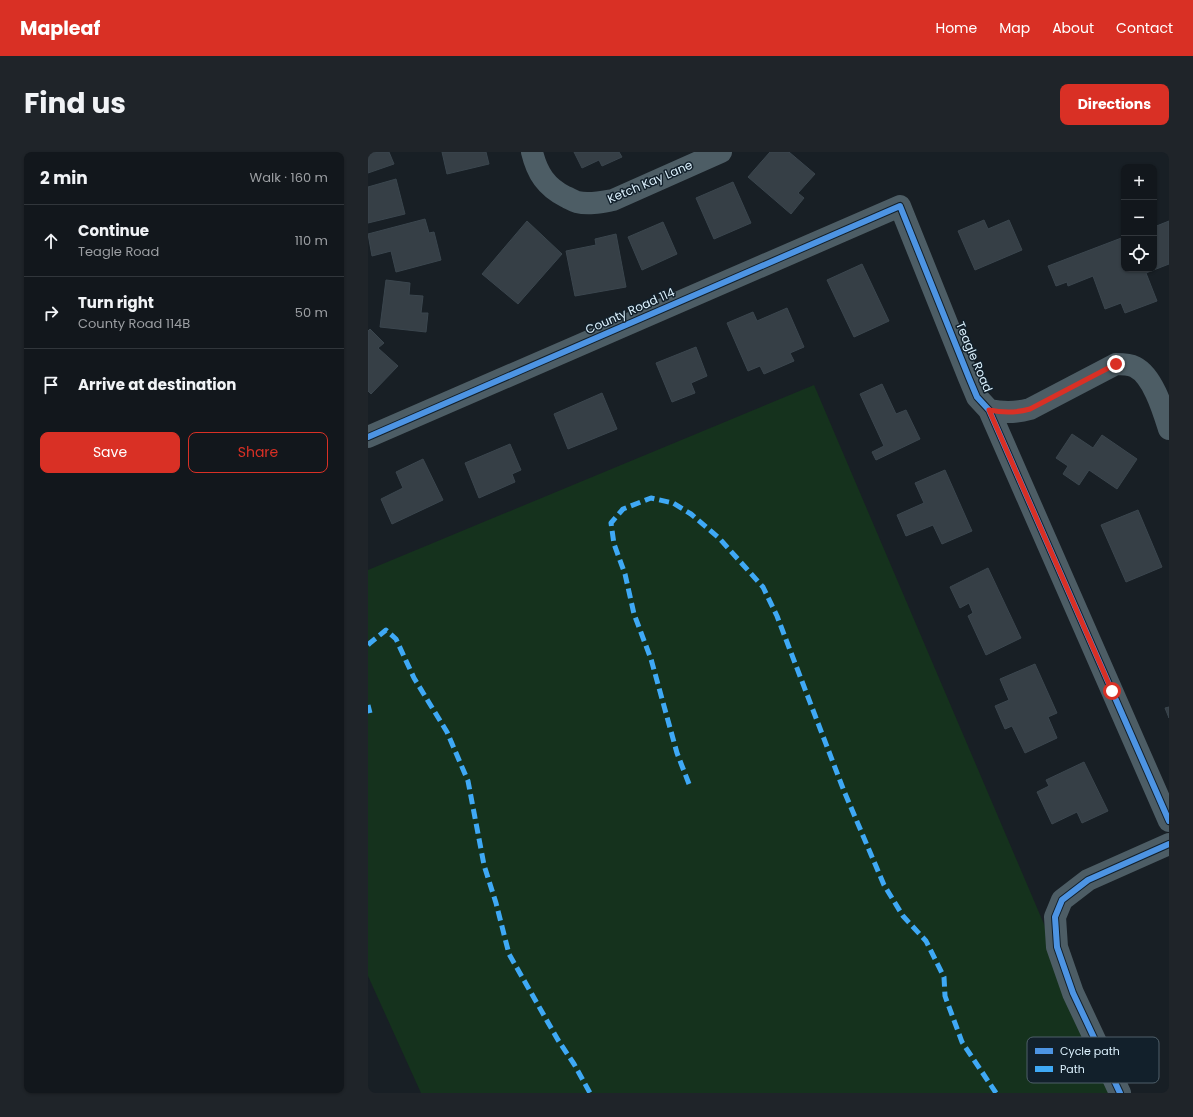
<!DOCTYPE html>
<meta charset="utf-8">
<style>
:root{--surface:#12171c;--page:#1f2429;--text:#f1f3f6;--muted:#9c9fa3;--line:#31363b;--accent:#d93025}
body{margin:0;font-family:Poppins,sans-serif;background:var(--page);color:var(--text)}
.controls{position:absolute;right:12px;top:12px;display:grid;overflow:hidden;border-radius:8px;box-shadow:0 1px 3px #0004}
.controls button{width:36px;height:36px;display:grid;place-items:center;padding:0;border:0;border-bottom:1px solid var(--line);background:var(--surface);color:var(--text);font:20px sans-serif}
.stop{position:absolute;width:12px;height:12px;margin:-9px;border:3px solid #d93025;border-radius:50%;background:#fff}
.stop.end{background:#d93025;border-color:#fff;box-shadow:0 1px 4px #0008}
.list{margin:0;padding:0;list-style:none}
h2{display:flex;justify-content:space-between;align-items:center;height:52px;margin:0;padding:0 16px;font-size:17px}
h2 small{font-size:13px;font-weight:400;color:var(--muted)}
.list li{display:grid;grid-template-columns:26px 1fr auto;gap:12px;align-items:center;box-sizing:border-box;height:72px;padding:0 16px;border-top:1px solid var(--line)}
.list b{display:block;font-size:15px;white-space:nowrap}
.list p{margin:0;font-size:13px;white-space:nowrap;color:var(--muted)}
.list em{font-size:13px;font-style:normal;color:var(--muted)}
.actions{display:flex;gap:8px;padding:12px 16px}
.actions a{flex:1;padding:9px 0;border:1px solid var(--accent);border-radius:8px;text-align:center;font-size:14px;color:var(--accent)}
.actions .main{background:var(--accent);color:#fff}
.icon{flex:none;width:22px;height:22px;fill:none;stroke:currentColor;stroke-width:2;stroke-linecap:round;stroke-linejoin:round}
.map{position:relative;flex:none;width:801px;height:941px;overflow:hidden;border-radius:8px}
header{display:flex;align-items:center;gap:24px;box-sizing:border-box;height:56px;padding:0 20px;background:var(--accent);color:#fff}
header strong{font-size:19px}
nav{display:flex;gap:22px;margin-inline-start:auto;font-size:14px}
.intro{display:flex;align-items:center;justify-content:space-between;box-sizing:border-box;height:96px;padding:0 24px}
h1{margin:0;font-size:28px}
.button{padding:10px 18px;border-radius:8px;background:var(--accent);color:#fff;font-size:14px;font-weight:700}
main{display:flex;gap:24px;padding:0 24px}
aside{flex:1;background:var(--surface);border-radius:8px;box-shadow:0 1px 3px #0004}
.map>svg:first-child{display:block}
</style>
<header>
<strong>Mapleaf</strong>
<nav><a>Home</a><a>Map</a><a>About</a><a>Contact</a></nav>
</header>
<div class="intro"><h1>Find us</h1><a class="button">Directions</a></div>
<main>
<aside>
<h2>2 min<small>Walk · 160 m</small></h2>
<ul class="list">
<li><svg class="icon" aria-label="ahead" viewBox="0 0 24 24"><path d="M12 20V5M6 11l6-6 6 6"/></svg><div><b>Continue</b><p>Teagle Road</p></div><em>110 m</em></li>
<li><svg class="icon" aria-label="right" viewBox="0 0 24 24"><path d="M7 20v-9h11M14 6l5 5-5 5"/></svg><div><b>Turn right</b><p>County Road 114B</p></div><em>50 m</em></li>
<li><svg class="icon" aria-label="arrive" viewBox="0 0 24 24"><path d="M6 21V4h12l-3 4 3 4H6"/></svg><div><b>Arrive at destination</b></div></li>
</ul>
<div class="actions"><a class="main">Save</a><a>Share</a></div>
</aside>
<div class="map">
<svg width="801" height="941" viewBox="0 0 801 941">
<rect width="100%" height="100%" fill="#181f25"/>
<path fill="#15321d" d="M446 233 748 941H53L0 824V418Z"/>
<path fill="#363f46" stroke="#3b464e" d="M0 0H21L26 12 0 21Z
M74 0H118L121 12 79 22Z
M206 0H251L254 5 234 14 231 8 214 16Z
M402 0H421L447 22 430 41 436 46 423 62 380 25Z
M28 27 37 62 0 71V35Z
M365 30 383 71 346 87 328 46Z
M57 67 61 81 66 80 73 108 28 120 23 99 4 104 0 82Z
M616 68 620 77 641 68 654 98 607 118 590 79Z
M159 69 194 102 150 152 114 122Z
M801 69V112L778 121 789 149 757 161 753 151 737 157 725 124 700 134 699 130 688 134 680 114 756 85V117H786V75Z
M295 70 309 102 274 118 260 85Z
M248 82 258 135 207 144 198 99 228 93 227 87Z
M494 112 521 169 486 185 459 128Z
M18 128 42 131 41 143 55 144 53 161H60L58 180 12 175Z
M419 156 436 195 422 201 426 209 396 222 392 214 380 219 359 171 385 160 389 169Z
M2 177 16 191 10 196 30 214 3 242 0 239V179Z
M328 195 339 224 323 231 327 241 304 250 288 211Z
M514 232 528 262 538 258 552 287 508 308 504 300 516 294 492 242Z
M234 241 249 277 200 297 186 262Z
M704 282 725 296 734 283 769 307 749 337 721 318 711 333 695 322 700 314 688 306Z
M142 292 153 318 144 322 147 330 111 346 97 311Z
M55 307 75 348 24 372 13 347 35 336 28 320Z
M577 318 604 379 574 392 565 373 538 384 529 363 556 351 547 331Z
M770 358 794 415 758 430 733 373Z
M620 416 653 486 618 503 600 464 605 461 601 451 592 456 582 435Z
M667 512 689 561 680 565 689 586 657 601 644 574 637 577 627 554 641 548 632 527Z
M801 555V566L797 556Z
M716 610 740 659 714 671 709 660 684 672 669 640 681 634 678 628Z"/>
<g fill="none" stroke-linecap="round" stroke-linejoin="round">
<path stroke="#4d5d65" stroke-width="22" d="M164 0C169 21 178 35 198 45 201 46 205 49 209 50 221 53 234 50 245 48L353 0
M621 258C636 261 648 261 662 257L748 212C754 212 761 212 767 215 785 224 795 258 801 277
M0 285 532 54 601 226 609 245 621 258 801 669
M752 941 705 841 689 795 687 765 694 748 720 728 801 692"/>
<path stroke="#3fa9f5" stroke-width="5" stroke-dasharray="10 5" stroke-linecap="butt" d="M0 493 2 491 18 478 28 487 46 526 79 580 100 629 116 713 128 751 141 802 190 888 206 912 222 941
M0 553 2 561
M321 632 309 601 283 507 266 462 257 422 246 392 243 371 255 357 283 346 305 351 323 362 351 386 395 435 409 464 476 639 516 733 535 764 558 789 576 825 577 844 594 890 628 941"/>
<g stroke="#12202b" stroke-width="8">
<path id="cycleway" d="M0 285 532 54 601 226 609 245 621 258 801 669
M752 941 705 841 689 795 687 765 694 748 720 728 801 692"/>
</g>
<use href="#cycleway" stroke="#4d94e3" stroke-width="6"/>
</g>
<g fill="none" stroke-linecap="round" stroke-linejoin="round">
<path stroke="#d93025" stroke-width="5" d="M744 539 621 258C636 261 648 261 662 257L748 212"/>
</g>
<g text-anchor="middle" stroke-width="3" stroke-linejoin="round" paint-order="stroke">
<g font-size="12" fill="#ddf2fe" stroke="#12202b">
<text transform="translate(282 30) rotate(-23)" y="4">Ketch Kay Lane</text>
<text transform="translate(262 159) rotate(-24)" y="4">County Road 114</text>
<text transform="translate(606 205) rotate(67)" y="4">Teagle Road</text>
</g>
</g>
<rect x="659" y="885" width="132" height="46" rx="6" fill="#12202b" stroke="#4f5f6a" stroke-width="1"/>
<rect x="667" y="896" width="18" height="6" fill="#4d94e3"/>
<rect x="667" y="914" width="18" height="6" fill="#3fa9f5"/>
<g font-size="11" fill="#ddf2fe">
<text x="692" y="903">Cycle path</text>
<text x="692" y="921">Path</text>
</g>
</svg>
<div class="controls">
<button>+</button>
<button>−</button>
<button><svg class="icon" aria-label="locate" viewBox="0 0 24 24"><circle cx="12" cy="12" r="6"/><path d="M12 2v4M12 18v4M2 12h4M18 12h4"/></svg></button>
</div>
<div class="stop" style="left:744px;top:539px"></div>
<div class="stop end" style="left:748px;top:212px"></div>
</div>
</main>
